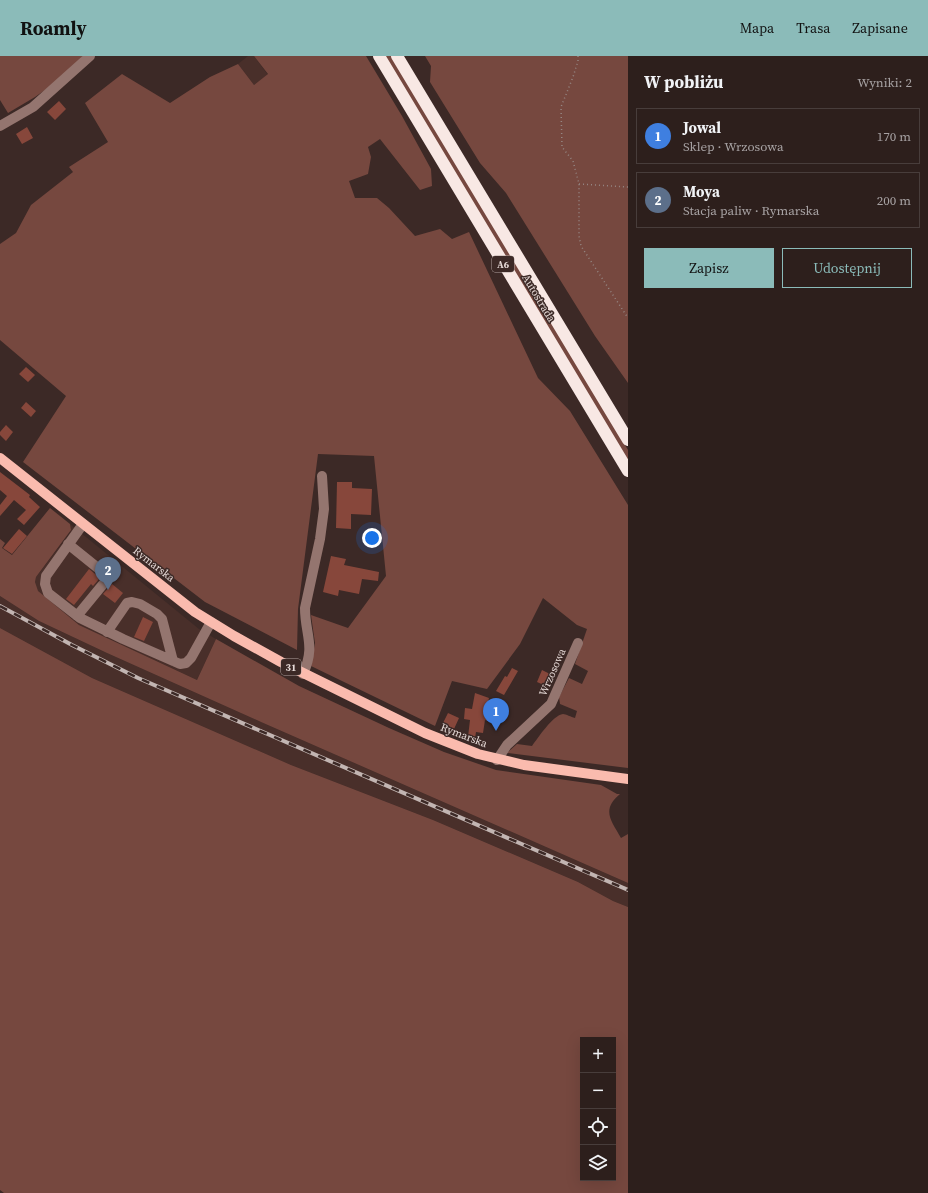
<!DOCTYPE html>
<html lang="pl">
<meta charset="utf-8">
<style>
:root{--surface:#2d1f1c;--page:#392c29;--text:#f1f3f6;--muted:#a7a2a3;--line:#483d3b;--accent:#8bbbb9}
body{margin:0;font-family:"Source Serif 4",serif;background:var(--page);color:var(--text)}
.controls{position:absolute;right:12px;bottom:12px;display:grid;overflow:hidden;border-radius:0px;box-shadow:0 4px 16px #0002}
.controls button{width:36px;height:36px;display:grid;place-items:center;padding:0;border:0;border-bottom:1px solid var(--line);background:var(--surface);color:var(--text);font:20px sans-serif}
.you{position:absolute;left:372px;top:482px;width:14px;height:14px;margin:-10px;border:3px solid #fff;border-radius:50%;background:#1a73e8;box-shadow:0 0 0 6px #1a73e833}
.badge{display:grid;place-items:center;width:26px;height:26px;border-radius:50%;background:var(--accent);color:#fff;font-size:13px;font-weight:700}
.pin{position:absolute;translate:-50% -33px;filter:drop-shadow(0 1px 2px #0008)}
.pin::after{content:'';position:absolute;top:21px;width:14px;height:12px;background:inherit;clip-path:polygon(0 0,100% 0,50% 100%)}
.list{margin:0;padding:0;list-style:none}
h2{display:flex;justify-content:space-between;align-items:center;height:52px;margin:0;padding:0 16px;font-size:17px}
h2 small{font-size:13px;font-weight:400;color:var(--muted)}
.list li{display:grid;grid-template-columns:26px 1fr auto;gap:12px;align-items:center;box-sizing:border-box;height:56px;margin:0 8px 8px;padding:0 8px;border:1px solid var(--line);border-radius:0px}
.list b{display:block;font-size:15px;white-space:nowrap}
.list p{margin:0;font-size:13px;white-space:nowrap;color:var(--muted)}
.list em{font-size:13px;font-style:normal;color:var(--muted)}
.actions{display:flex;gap:8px;padding:12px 16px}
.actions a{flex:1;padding:9px 0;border:1px solid var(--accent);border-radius:0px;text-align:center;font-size:14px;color:var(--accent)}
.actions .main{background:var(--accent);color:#111}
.icon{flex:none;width:22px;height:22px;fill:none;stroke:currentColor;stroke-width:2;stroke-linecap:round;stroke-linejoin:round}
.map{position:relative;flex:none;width:628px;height:1137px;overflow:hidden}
header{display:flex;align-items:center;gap:24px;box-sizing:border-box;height:56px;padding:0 20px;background:var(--accent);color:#111}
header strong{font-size:19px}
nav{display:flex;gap:22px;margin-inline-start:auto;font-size:14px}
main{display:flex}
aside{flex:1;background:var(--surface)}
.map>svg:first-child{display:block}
</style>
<header>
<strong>Roamly</strong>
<nav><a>Mapa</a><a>Trasa</a><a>Zapisane</a></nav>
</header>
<main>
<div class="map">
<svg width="628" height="1137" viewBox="0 0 628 1137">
<rect width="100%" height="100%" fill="#3c2926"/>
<path fill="#492f2a" d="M248 0H254L268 19 254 29 238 8Z
M70 468 199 573 216 583 197 624 79 569 37 535 35 526 36 521 69 478 71 474Z
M0 540 39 565 107 597 261 666 628 827V851L613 845 578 826 433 764 291 709 92 622 0 572Z"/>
<path fill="#76483f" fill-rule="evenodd" d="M0 0H83L55 27 35 41 8 57 0 44Z
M254 0H366L402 60 431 113 432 130 420 134 380 83 368 91 371 101 368 118 349 125 355 142H377L389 152 415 180 440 173 452 183 469 176 538 322 570 355 628 449V712L507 697 517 688 532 690C538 682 553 659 563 658 566 658 571 661 575 662L577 655 560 648 559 641 569 622 582 628 588 615 575 608 587 573 577 569 543 542 520 588 487 633 452 625 435 670 311 610 315 587 311 559 348 572 386 520 374 400 318 398 298 553 297 594 205 546 23 406 66 340 0 284V188L16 177 31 149 73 116 69 111 108 86 85 47 122 18 170 47 210 21 238 8 254 29 268 18Z
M384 0H392L628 394V405Z
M425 0H628V327L595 280 506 137 480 107 430 26 431 10Z
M50 452 70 468 71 474 36 521 35 526 38 535 79 569 197 624 216 583 299 630 389 672 444 696 496 714 601 729 617 738H620C601 754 611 764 621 782L628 778V827L261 666 107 597 39 565 0 540V483L5 487 2 492 12 499Z
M0 572 92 622 291 709 433 764 578 826 613 845 628 851V1137H4L0 1134ZM583 984H613V1122H583Z"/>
<path fill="#87473b" d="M59 45 66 53 55 64 47 56Z
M27 71 33 82 22 88 16 78Z
M26 311 35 319 28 326 19 318Z
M26 346 36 355 31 361 21 352Z
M6 369 13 376 6 385 0 379V376Z
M0 416 30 439 29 441 40 451 24 469 17 463 26 454 14 444 0 460V449L7 440 0 434Z
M337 426H352V432L372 433 371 459 351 458V473L336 472Z
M19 473 27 480 12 498 3 492Z
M331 500 346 503 344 509 379 516 378 525 362 523 359 538 339 534 338 540 323 536Z
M89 513 100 522 93 530 91 528 74 549 66 543Z
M112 528 123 537 115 547 103 538Z
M143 561 153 566 144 585 134 581Z
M512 612 518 615 504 639 496 635 505 620 507 621Z
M542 614 552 619 546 630 537 626Z
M475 637 489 642 486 655 500 660 497 668 485 664 483 677 476 676 475 682 468 681 470 664 464 663 465 652 472 653Z
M448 657 459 662 454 673 443 667Z"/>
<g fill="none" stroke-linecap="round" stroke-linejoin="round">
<path stroke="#958683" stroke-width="1.5" stroke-dasharray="1 3" stroke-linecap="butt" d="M578 0V5L573 21 561 51 562 91 573 105 579 128V180L581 190 628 262
M579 128 628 131"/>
<path stroke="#94756f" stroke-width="10" d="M0 70 33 51 90 0
M83 468 46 520 45 528 48 537 80 562 123 583 180 608 186 607 191 602 211 566
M68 488 109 521 77 560
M107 576 127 547 132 546 140 548 157 558 162 563 173 605
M303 618C316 590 305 579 305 552L320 483 324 453 322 420
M497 704 507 689 551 648 578 587"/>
<path stroke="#fabbae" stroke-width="10" d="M0 402 195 556 234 580 281 606 425 677 478 698 524 709 628 723"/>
<path stroke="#f8e8e4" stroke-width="12" d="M379 0 628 415
M397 0 628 384"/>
<g stroke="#c2b5b2" stroke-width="4">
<path id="rail" d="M0 550 72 589 138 622 628 834"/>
</g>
<use href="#rail" stroke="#3c2926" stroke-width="2.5" stroke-dasharray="8" stroke-linecap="butt"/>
</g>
<g text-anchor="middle" stroke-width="3" stroke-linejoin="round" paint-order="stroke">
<g fill="#3c2926" stroke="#b2a4a1" stroke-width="1">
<rect x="492" y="200" width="22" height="16" rx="3"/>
<rect x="281" y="603" width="20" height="16" rx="3"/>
</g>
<g font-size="10" font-weight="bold" fill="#e5d9d6">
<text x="503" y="212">A6</text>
<text x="291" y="615">31</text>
</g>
<g font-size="11" fill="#e5d9d6" stroke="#3c2926">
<text transform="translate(539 242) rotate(59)" y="4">Autostrada</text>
<text transform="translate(154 508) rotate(38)" y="4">Rymarska</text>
<text transform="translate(552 616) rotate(-66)" y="4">Wrzosowa</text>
<text transform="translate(464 679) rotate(21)" y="4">Rymarska</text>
</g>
</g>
</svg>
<div class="controls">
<button>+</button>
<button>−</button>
<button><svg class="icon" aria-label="locate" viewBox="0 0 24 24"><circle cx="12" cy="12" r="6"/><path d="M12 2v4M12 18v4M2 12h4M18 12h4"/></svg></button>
<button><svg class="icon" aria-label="layers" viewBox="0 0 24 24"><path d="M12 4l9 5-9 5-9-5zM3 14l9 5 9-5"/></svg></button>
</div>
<div class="you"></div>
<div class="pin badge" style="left:496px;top:675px;background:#3f7fe0">1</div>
<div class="pin badge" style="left:108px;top:534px;background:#5c6f8a">2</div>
</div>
<aside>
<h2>W pobliżu<small>Wyniki: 2</small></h2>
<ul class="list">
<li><span class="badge" style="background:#3f7fe0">1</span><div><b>Jowal</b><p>Sklep · Wrzosowa</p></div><em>170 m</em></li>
<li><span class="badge" style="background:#5c6f8a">2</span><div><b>Moya</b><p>Stacja paliw · Rymarska</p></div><em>200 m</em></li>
</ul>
<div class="actions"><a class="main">Zapisz</a><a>Udostępnij</a></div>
</aside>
</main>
